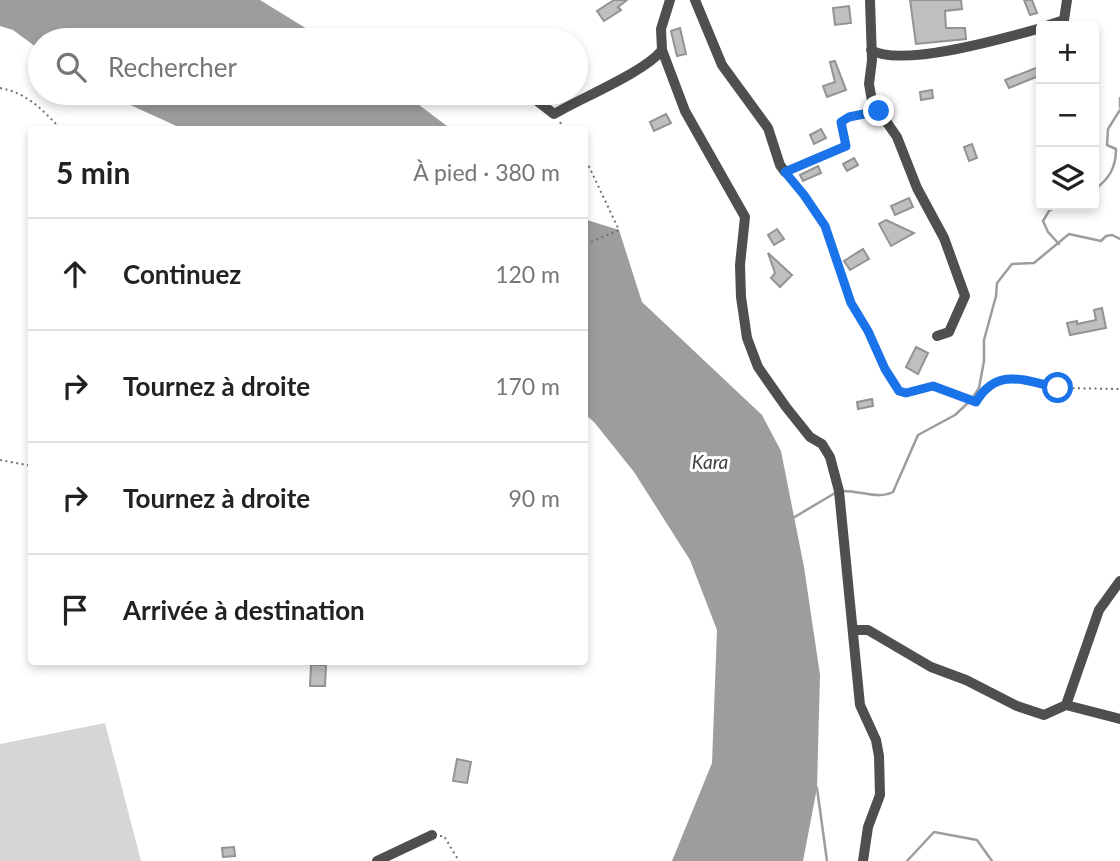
<!DOCTYPE html>
<html lang="fr">
<meta charset="utf-8">
<style>
:root{--surface:#fff;--page:#f6f6f6;--text:#222;--muted:#767676;--line:#e0e0e0}
body{margin:0;font-family:Lato,sans-serif;background:var(--page);color:var(--text)}
.controls{position:absolute;right:21px;top:21px;display:grid;overflow:hidden;border-radius:7px;box-shadow:0 4px 10px #0003}
.controls button{width:63px;height:63px;display:grid;place-items:center;padding:0;border:0;border-bottom:2px solid var(--line);background:var(--surface);color:var(--text);font:35px sans-serif}
.stop{position:absolute;width:21px;height:21px;margin:-16px;border:5px solid #1a73e8;border-radius:50%;background:#fff}
.stop.end{background:#1a73e8;border-color:#fff;box-shadow:0 2px 7px #0008}
.list{margin:0;padding:0;list-style:none}
h2{display:flex;justify-content:space-between;align-items:center;height:91px;margin:0;padding:0 28px;font-size:30px}
h2 small{font-size:23px;font-weight:400;color:var(--muted)}
.list li{display:grid;grid-template-columns:46px 1fr auto;gap:21px;align-items:center;box-sizing:border-box;height:112px;padding:0 28px;border-top:2px solid var(--line)}
.list b{display:block;font-size:26px;white-space:nowrap}
.list em{font-size:23px;font-style:normal;color:var(--muted)}
.icon{flex:none;width:38px;height:38px;fill:none;stroke:currentColor;stroke-width:2;stroke-linecap:round;stroke-linejoin:round}
.map{position:relative;flex:none;width:1120px;height:861px;overflow:hidden}
.search{position:absolute;background:var(--surface);box-shadow:0 4px 10px #0003;left:28px;top:28px;width:560px;height:77px;display:flex;align-items:center;gap:18px;box-sizing:border-box;padding:0 24px;border-radius:38px;color:var(--muted);font-size:26px}
.panel{position:absolute;background:var(--surface);box-shadow:0 4px 10px #0003;left:28px;top:126px;width:560px;height:539px;border-radius:7px}
.map>svg:first-child{display:block}
</style>
<div class="map">
<svg width="1120" height="861" viewBox="0 0 1120 861">
<rect width="100%" height="100%" fill="#fff"/>
<path fill="#d6d6d6" d="M105 723 141 861H0V744Z"/>
<path fill="#9d9d9d" d="M0 0H260L325 40H40V50L13 30 0 26Z
M104 93H403L451 129H183Z
M584 219 619 230 642 302 762 415 781 451 804 567 820 675 817 788 803 861H672L712 763 717 630 690 560 634 472 594 422 585 414Z"/>
<g fill="none" stroke-linecap="round" stroke-linejoin="round">
<path stroke="#9d9d9d" stroke-width="2.5" d="M1120 98V107
M1094 190C1109 179 1116 168 1116 149L1107 145 1108 129 1120 110
M1059 244 1048 232 1043 221 1049 211 1059 205
M841 491C859 490 877 500 893 492L918 435 955 415 971 400 979 388 984 361V340L996 296 997 283 1012 264 1034 263 1069 234 1101 241 1106 236 1112 235 1120 239
M793 518 835 493
M817 788 827 861
M907 861 934 832 977 840 992 861"/>
</g>
<path fill="#bfbfbf" stroke="#939393" stroke-width="2" d="M614 0H627L618 7 621 10 604 21 597 11Z
M910 0H961L962 9 945 11 946 28H965L966 39 916 44Z
M1024 0H1032L1037 13 1030 15Z
M849 6 851 23 835 25 833 8Z
M680 28 686 54 677 56 671 31Z
M835 61 846 90 827 97 823 86 835 82 830 62Z
M1041 66V75L1009 88 1005 80Z
M932 90 933 98 921 100 920 92Z
M666 114 671 123 654 131 650 122Z
M821 129 826 138 814 144 810 135Z
M972 144 977 158 969 161 964 147Z
M854 158 858 165 847 171 843 164Z
M818 166 821 173 803 181 800 175Z
M909 198 913 207 895 215 891 206Z
M886 220 914 233 891 246 879 224Z
M777 229 784 239 774 245 768 235Z
M863 249 869 259 850 270 844 261Z
M768 253 792 275 780 287 771 278 775 273Z
M1102 308 1106 328 1070 335 1067 323 1077 321V324L1096 320 1094 310Z
M916 347 928 353 918 374 906 367Z
M872 399 873 406 858 409 857 402Z
M311 665H326L325 686H310Z
M457 759 471 762 467 783 453 781Z
M234 847 235 856 223 857 222 848Z"/>
<g fill="none" stroke-linecap="round" stroke-linejoin="round">
<path stroke="#717171" stroke-width="2" stroke-dasharray="2 3.5" stroke-linecap="butt" d="M0 88C28 93 42 110 62 130
M560 122 565 130
M584 156 619 230 584 245
M794 168 846 146 841 122 849 117 868 113
M791 180 825 226 839 272 851 303 868 331 885 369 899 392 906 393 933 386 977 402 988 385 998 380 1030 379 1058 388 1120 389
M0 460 32 466
M440 836H444L459 861"/>
<path stroke="#4f4f4f" stroke-width="10" d="M670 0 661 29 662 50 685 111 745 217 740 265 741 297 747 338 758 367 786 407 810 437 822 444 830 457 839 491 860 705 876 740 879 756 880 795 868 827 863 861
M695 0 722 65 768 128 780 165 785 172
M870 0 872 60 869 84 872 101 897 137 917 188 944 238 965 296 949 332 937 336
M1046 26 1064 20 1067 0
M871 50C901 68 1006 38 1041 28
M527 93 554 114C581 98 645 72 662 50
M853 630H868L931 667 966 680 1017 706 1044 715 1066 705 1120 719
M1066 705 1099 610 1120 581
M377 861 432 835"/>
</g>
<g fill="none" stroke-linecap="round" stroke-linejoin="round">
<path stroke="#1a73e8" stroke-width="9" d="M879 111 849 117 841 122 846 146 785 172 804 195 825 226 851 303 868 331 885 369 899 391 906 393 933 386 976 402C997 366 1026 381 1058 388"/>
</g>
<g text-anchor="middle" stroke-width="6" stroke-linejoin="round" paint-order="stroke">
<g font-size="19" font-style="italic" fill="#3e3e3e" stroke="#fff">
<text x="710" y="469">Kara</text>
</g>
</g>
</svg>
<div class="controls">
<button>+</button>
<button>−</button>
<button><svg class="icon" aria-label="layers" viewBox="0 0 24 24"><path d="M12 4l9 5-9 5-9-5zM3 14l9 5 9-5"/></svg></button>
</div>
<div class="stop" style="left:1058px;top:388px"></div>
<div class="stop end" style="left:879px;top:111px"></div>
<div class="search"><svg class="icon" aria-label="search" viewBox="0 0 24 24"><circle cx="10" cy="10" r="6"/><path d="M15 15l6 6"/></svg>Rechercher</div>
<section class="panel">
<h2>5 min<small>À pied · 380 m</small></h2>
<ul class="list">
<li><svg class="icon" aria-label="ahead" viewBox="0 0 24 24"><path d="M12 20V5M6 11l6-6 6 6"/></svg><div><b>Continuez</b></div><em>120 m</em></li>
<li><svg class="icon" aria-label="right" viewBox="0 0 24 24"><path d="M7 20v-9h11M14 6l5 5-5 5"/></svg><div><b>Tournez à droite</b></div><em>170 m</em></li>
<li><svg class="icon" aria-label="right" viewBox="0 0 24 24"><path d="M7 20v-9h11M14 6l5 5-5 5"/></svg><div><b>Tournez à droite</b></div><em>90 m</em></li>
<li><svg class="icon" aria-label="arrive" viewBox="0 0 24 24"><path d="M6 21V4h12l-3 4 3 4H6"/></svg><div><b>Arrivée à destination</b></div></li>
</ul>
</section>
</div>
